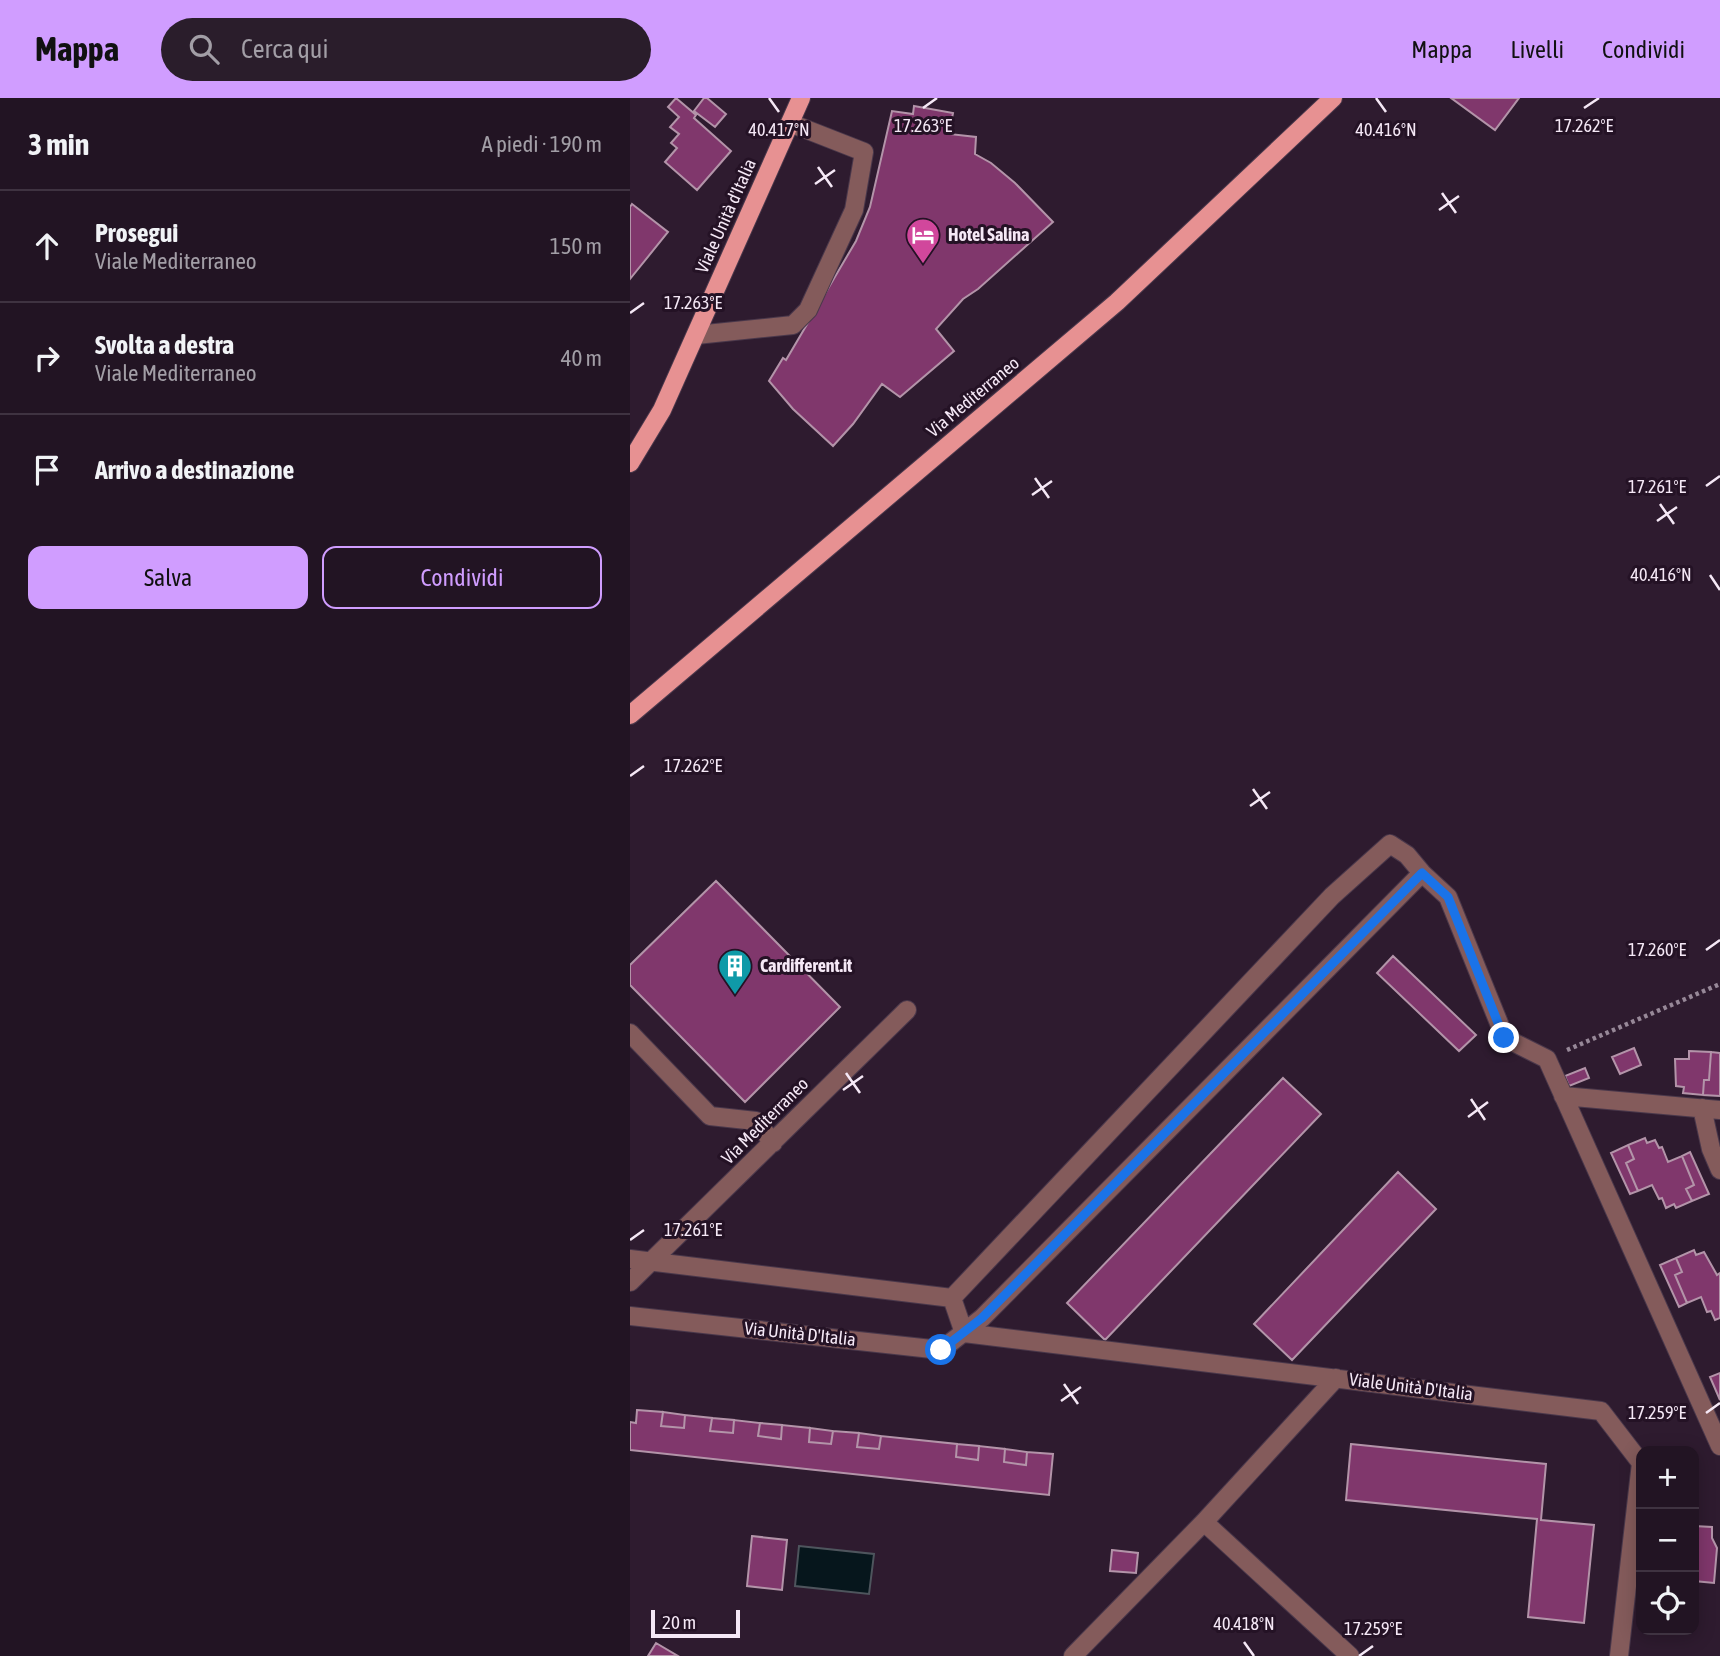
<!DOCTYPE html>
<html lang="it">
<meta charset="utf-8">
<style>
:root{--surface:#221423;--page:#2a1d2b;--text:#f1f3f6;--muted:#a29ea6;--line:#3f3341;--accent:#d09dff}
body{margin:0;font-family:"Asap Condensed",sans-serif;background:var(--page);color:var(--text)}
.controls{position:absolute;right:21px;bottom:21px;display:grid;overflow:hidden;border-radius:14px;box-shadow:0 4px 18px #0003}
.controls button{width:63px;height:63px;display:grid;place-items:center;padding:0;border:0;border-bottom:2px solid var(--line);background:var(--surface);color:var(--text);font:35px sans-serif}
.scale{position:absolute;left:21px;bottom:18px;width:89px;box-sizing:border-box;padding-left:7px;border:4px solid #f5e8f6;border-top:0;font-size:19px;line-height:24px;white-space:nowrap;color:#f5e8f6;-webkit-text-stroke:5px #241225;paint-order:stroke}
.stop{position:absolute;width:21px;height:21px;margin:-16px;border:5px solid #1a73e8;border-radius:50%;background:#fff}
.stop.end{background:#1a73e8;border-color:#fff;box-shadow:0 2px 7px #0008}
.list{margin:0;padding:0;list-style:none}
h2{display:flex;justify-content:space-between;align-items:center;height:91px;margin:0;padding:0 28px;font-size:30px}
h2 small{font-size:23px;font-weight:400;color:var(--muted)}
.list li{display:grid;grid-template-columns:46px 1fr auto;gap:21px;align-items:center;box-sizing:border-box;height:112px;padding:0 28px;border-top:2px solid var(--line)}
.list b{display:block;font-size:26px;white-space:nowrap}
.list p{margin:0;font-size:23px;white-space:nowrap;color:var(--muted)}
.list em{font-size:23px;font-style:normal;color:var(--muted)}
.actions{display:flex;gap:14px;padding:21px 28px}
.actions a{flex:1;padding:16px 0;border:2px solid var(--accent);border-radius:14px;text-align:center;font-size:24px;color:var(--accent)}
.actions .main{background:var(--accent);color:#111}
.icon{flex:none;width:38px;height:38px;fill:none;stroke:currentColor;stroke-width:2;stroke-linecap:round;stroke-linejoin:round}
.map{position:relative;flex:none;width:1090px;height:1558px;overflow:hidden}
header{display:flex;align-items:center;gap:42px;box-sizing:border-box;height:98px;padding:0 35px;background:var(--accent);color:#111}
header strong{font-size:33px}
nav{display:flex;gap:38px;margin-inline-start:auto;font-size:24px}
.search{width:490px;height:63px;background:var(--page);display:flex;align-items:center;gap:18px;box-sizing:border-box;padding:0 24px;border-radius:38px;color:var(--muted);font-size:26px}
main{display:flex}
aside{flex:1;background:var(--surface)}
.map>svg:first-child{display:block}
</style>
<header>
<strong>Mappa</strong>
<div class="search"><svg class="icon" aria-label="search" viewBox="0 0 24 24"><circle cx="10" cy="10" r="6"/><path d="M15 15l6 6"/></svg>Cerca qui</div>
<nav><a>Mappa</a><a>Livelli</a><a>Condividi</a></nav>
</header>
<main>
<aside>
<h2>3 min<small>A piedi · 190 m</small></h2>
<ul class="list">
<li><svg class="icon" aria-label="ahead" viewBox="0 0 24 24"><path d="M12 20V5M6 11l6-6 6 6"/></svg><div><b>Prosegui</b><p>Viale Mediterraneo</p></div><em>150 m</em></li>
<li><svg class="icon" aria-label="right" viewBox="0 0 24 24"><path d="M7 20v-9h11M14 6l5 5-5 5"/></svg><div><b>Svolta a destra</b><p>Viale Mediterraneo</p></div><em>40 m</em></li>
<li><svg class="icon" aria-label="arrive" viewBox="0 0 24 24"><path d="M6 21V4h12l-3 4 3 4H6"/></svg><div><b>Arrivo a destinazione</b></div></li>
</ul>
<div class="actions"><a class="main">Salva</a><a>Condividi</a></div>
</aside>
<div class="map">
<svg width="1090" height="1558" viewBox="0 0 1090 1558">
<rect width="100%" height="100%" fill="#2e1b2f"/>
<path fill="#06161c" stroke="#4e555d" stroke-width="2" d="M169 1448 244 1456 239 1496 165 1488Z"/>
<path fill="#80376c" stroke="#b394a9" stroke-width="2" d="M46 0 66 17 64 20 101 53 67 92 35 64 47 50 41 45 49 36 40 29 49 19 38 9Z
M74 0H77L96 16 85 29 64 13Z
M821 0H889L865 32Z
M284 8 323 15 319 36 346 39 345 56 361 65 385 85 423 124 348 191 333 201 306 231 324 253 270 299 252 286 223 326 203 348 163 311 139 283 153 260 156 262 226 143 240 109 262 13 283 16Z
M2 106 38 134 0 181V109Z
M86 783 210 909 115 1004 0 887V867Z
M763 858 846 937 829 953 747 875Z
M1004 950 1011 967 990 976 982 959Z
M1059 953 1081 954 1079 982H1074L1073 997 1053 995 1054 989 1046 988 1045 961H1059Z
M1081 954 1090 955V998L1073 997 1074 982H1079Z
M955 970 959 980 939 988 935 978Z
M653 980 691 1016 475 1242 437 1205Z
M1015 1040 1017 1045 1025 1042 1029 1050 1032 1049 1038 1064 1052 1058 1064 1087 1056 1091 1062 1103 1046 1110 1044 1106 1036 1110 1032 1100 1029 1101 1022 1087 1008 1093 996 1065 1004 1061 998 1047Z
M998 1047 1004 1061 996 1065 1008 1093 1000 1096 981 1055Z
M1060 1054 1079 1096 1062 1103 1056 1091 1064 1087 1052 1058Z
M768 1074 806 1111 662 1262 624 1226Z
M1064 1152 1066 1157 1074 1154 1087 1177 1090 1175V1220L1085 1222 1081 1213 1077 1214 1071 1199 1057 1205 1045 1177 1052 1174 1046 1160Z
M1046 1160 1052 1174 1045 1177 1057 1205 1049 1209 1030 1167Z
M1090 1275V1302L1080 1279Z
M7 1312 33 1314 31 1328 54 1330 55 1317 82 1320 80 1333 103 1335 104 1322 130 1325 128 1338 151 1341 152 1327 180 1330 179 1344 201 1346 203 1333 229 1335 227 1349 249 1351 251 1338 327 1346 326 1359 348 1362 349 1348 375 1351 374 1364 396 1367 397 1354 423 1356 419 1397 0 1352V1324L6 1325Z
M33 1314 55 1317 54 1330 31 1328Z
M82 1320 104 1322 103 1335 80 1333Z
M130 1325 152 1327 151 1341 128 1338Z
M180 1330 203 1333 201 1346 179 1344Z
M229 1335 251 1338 249 1351 227 1349Z
M327 1346 349 1348 348 1362 326 1359Z
M721 1346 916 1366 911 1422 964 1427 954 1525 898 1519 907 1421 716 1402Z
M375 1351 397 1354 396 1367 374 1364Z
M1064 1428 1082 1429V1440L1087 1450 1084 1485 1064 1483Z
M122 1438 157 1442 152 1492 117 1488Z
M482 1452 508 1455 506 1475 480 1473Z
M26 1545 48 1558H18Z"/>
<g fill="none" stroke-linecap="round" stroke-linejoin="round">
<g stroke="#4a384b" stroke-width="20">
<path id="minor" d="M66 237 163 227 178 212 224 112 234 54 160 25
M0 935 80 1018 126 1023 143 1045
M933 998 1090 1012
M1072 1010 1081 1051 1090 1072
M0 1161 322 1200
M0 1184 277 912
M0 1218 311 1252 352 1220 792 775
M334 1235 322 1200 702 798 760 746 777 757 792 775 818 799 875 940 917 961 1090 1348
M334 1235 971 1313 1011 1365 989 1558
M574 1424 720 1558
M443 1558 574 1424 706 1280"/>
</g>
<g stroke="#4a384b" stroke-width="20">
<path id="major" d="M0 365 32 312 171 0
M0 617 487 204 703 0"/>
</g>
<path stroke="#978898" stroke-width="4.5" stroke-dasharray="3.5 3.5" stroke-linecap="butt" d="M937 952 1090 886"/>
<use href="#minor" stroke="#845b5b" stroke-width="18"/>
<use href="#major" stroke="#e79192" stroke-width="18"/>
</g>
<g fill="none" stroke-linecap="round" stroke-linejoin="round">
<path stroke="#1a73e8" stroke-width="9" d="M311 1252 352 1220 792 775 818 799 874 940"/>
</g>
<path fill="none" stroke="#f5e8f6" stroke-width="2.5" d="M139 0 149 14M746 0 756 14M293 10 307 0M954 10 969 0M188 69 202 89M185 86 205 72M812 95 826 115M809 112 829 98M0 215 14 205M405 380 419 400M1076 388 1090 378M402 397 422 383M1030 406 1044 426M1027 423 1047 409M1080 477 1090 492M0 678 14 668M623 691 637 711M620 708 640 694M1076 852 1090 842M216 975 230 995M213 992 233 978M841 1001 855 1022M838 1019 858 1004M0 1142 14 1132M434 1286 448 1306M431 1303 451 1289M1076 1315 1090 1305M614 1544 624 1558M729 1558 743 1548"/>
<defs>
<g id="hotel-pin" transform="scale(1.75)"><path d="M0 17L-7.5 6A9.5 9.5 0 1 1 7.5 6Z" fill="#d1479c" stroke="#241225"/><path d="M-6-4.5h1.5V1H6V5H4.5V3h-9V5H-6ZM-4 0a1.8 1.8 0 1 1 3.6 0ZM.5 0V-2.5h3Q6-2.5 6 0Z" fill="#fff"/></g>
<g id="building-pin" transform="scale(1.75)"><path d="M0 17L-7.5 6A9.5 9.5 0 1 1 7.5 6Z" fill="#0f9aa8" stroke="#241225"/><path d="M-4-6H4V6H1V3H-1V6H-4ZM-2.5-4.3h1.7v1.8h-1.7ZM.8-4.3h1.7v1.8H.8ZM-2.5-1h1.7V.8h-1.7ZM.8-1h1.7V.8H.8Z" fill="#fff"/></g>
</defs>
<g fill-rule="evenodd">
<use href="#hotel-pin" x="293" y="137"/>
<use href="#building-pin" x="105" y="868"/>
</g>
<g text-anchor="middle" stroke-width="6" stroke-linejoin="round" paint-order="stroke">
<g font-size="18" fill="#f5e8f6" stroke="#241225">
<text transform="translate(96 118) rotate(-66)" y="6">Viale Unità d'Italia</text>
<text transform="translate(343 299) rotate(-40)" y="6">Via Mediterraneo</text>
<text transform="translate(135 1023) rotate(-45)" y="6">Via Mediterraneo</text>
<text transform="translate(170 1236) rotate(6)" y="6">Via Unità D'Italia</text>
<text transform="translate(781 1289) rotate(7)" y="6">Viale Unità D'Italia</text>
</g>
<g font-size="18" font-weight="bold" fill="#f5e8f6" stroke="#241225" text-anchor="start">
<text x="318" y="143">Hotel Salina</text>
<text x="130" y="874">Cardifferent.it</text>
</g>
</g>
<g font-size="18" text-anchor="middle" fill="#f5e8f6" stroke="#241225" stroke-width="6" stroke-linejoin="round" paint-order="stroke">
<text x="293" y="34">17.263°E</text>
<text x="954" y="34">17.262°E</text>
<text x="756" y="38">40.416°N</text>
<text x="149" y="38">40.417°N</text>
<text x="63" y="211">17.263°E</text>
<text x="1027" y="395">17.261°E</text>
<text x="1031" y="483">40.416°N</text>
<text x="63" y="674">17.262°E</text>
<text x="1027" y="858">17.260°E</text>
<text x="63" y="1138">17.261°E</text>
<text x="1027" y="1321">17.259°E</text>
<text x="614" y="1532">40.418°N</text>
<text x="743" y="1537">17.259°E</text>
</g>
</svg>
<div class="controls">
<button>+</button>
<button>−</button>
<button><svg class="icon" aria-label="locate" viewBox="0 0 24 24"><circle cx="12" cy="12" r="6"/><path d="M12 2v4M12 18v4M2 12h4M18 12h4"/></svg></button>
</div>
<div class="scale">20 m</div>
<div class="stop" style="left:311px;top:1252px"></div>
<div class="stop end" style="left:874px;top:940px"></div>
</div>
</main>
